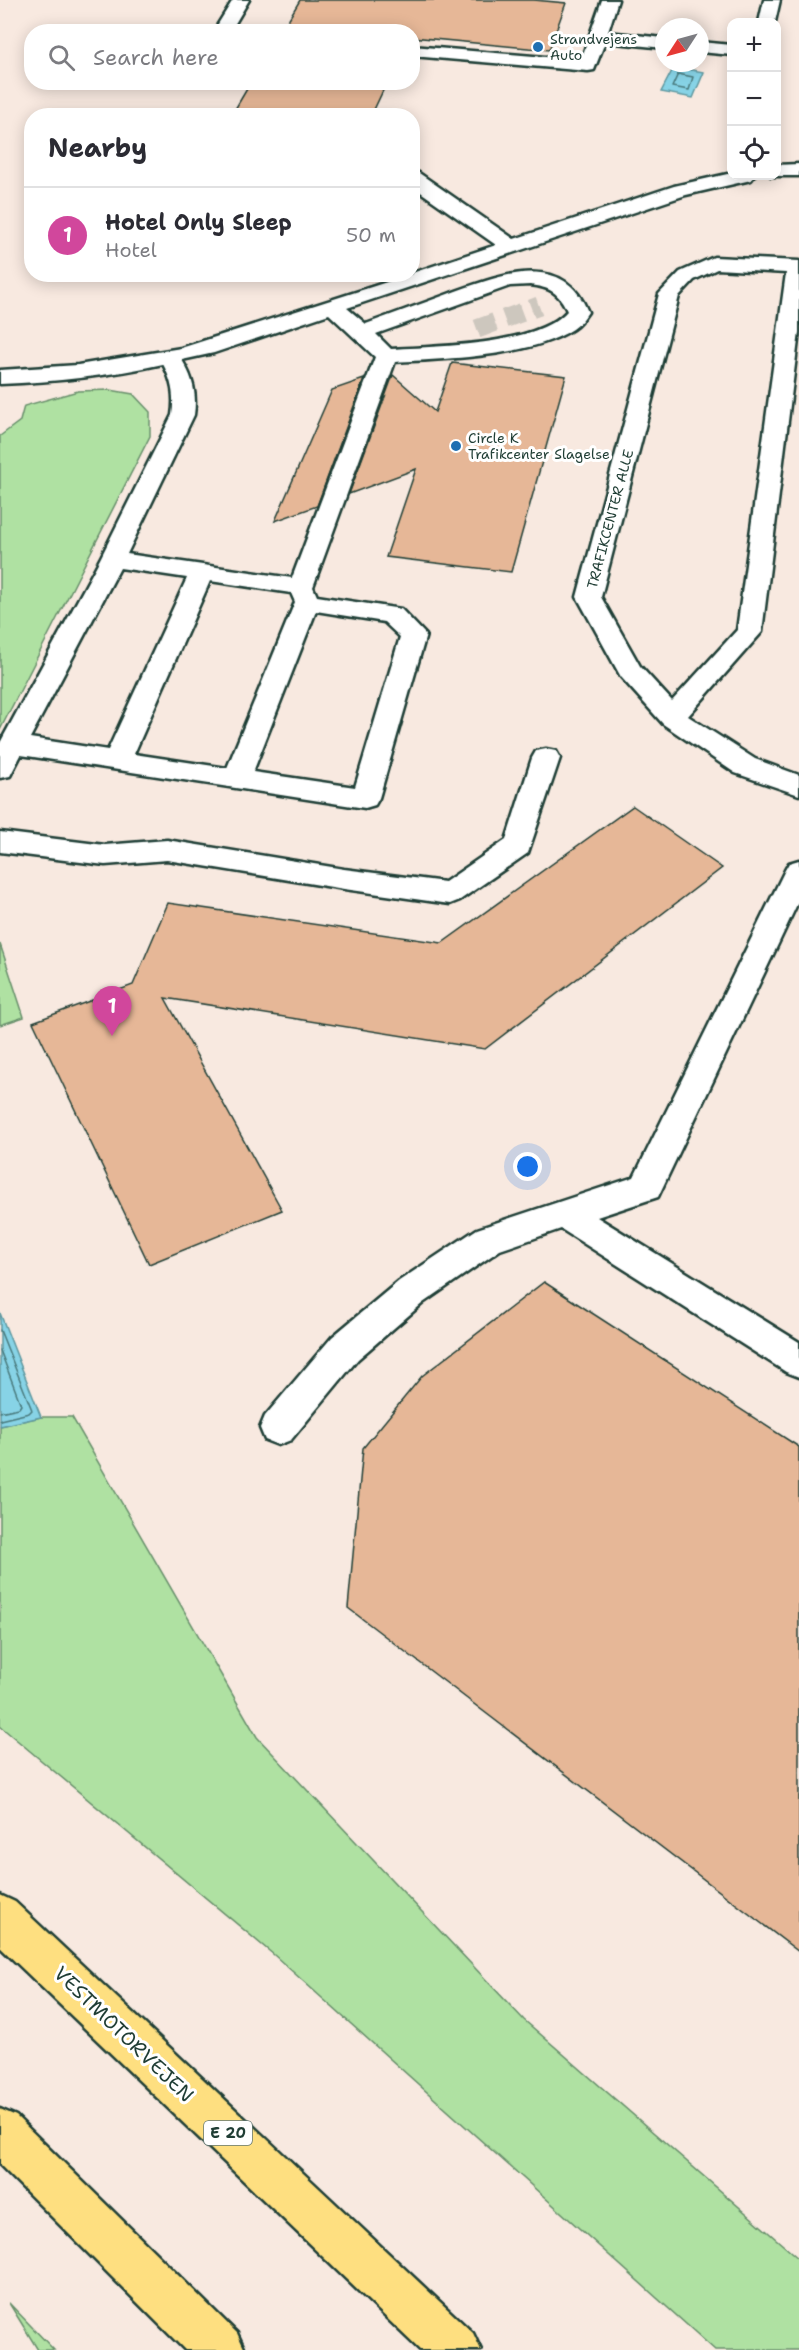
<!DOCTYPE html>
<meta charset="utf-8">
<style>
:root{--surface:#fff;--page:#f2f2f3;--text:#2b2b33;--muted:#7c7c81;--line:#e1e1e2;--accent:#1f6fb2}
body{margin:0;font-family:"Shantell Sans",sans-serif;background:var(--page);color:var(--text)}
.controls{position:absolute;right:18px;top:18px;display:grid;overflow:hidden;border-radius:12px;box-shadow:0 3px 15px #0003}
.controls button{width:54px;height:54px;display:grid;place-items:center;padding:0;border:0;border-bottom:2px solid var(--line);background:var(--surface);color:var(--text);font:30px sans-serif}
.compass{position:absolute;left:655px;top:18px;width:54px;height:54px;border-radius:50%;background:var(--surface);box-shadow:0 3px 15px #0003;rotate:234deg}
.you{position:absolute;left:528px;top:1167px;width:21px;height:21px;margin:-15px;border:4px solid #fff;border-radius:50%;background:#1a73e8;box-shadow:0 0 0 9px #1a73e833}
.badge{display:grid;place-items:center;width:39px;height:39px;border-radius:50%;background:var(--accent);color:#fff;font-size:20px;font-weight:700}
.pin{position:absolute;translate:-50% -50px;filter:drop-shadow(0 2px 3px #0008)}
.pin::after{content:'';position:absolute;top:32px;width:21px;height:18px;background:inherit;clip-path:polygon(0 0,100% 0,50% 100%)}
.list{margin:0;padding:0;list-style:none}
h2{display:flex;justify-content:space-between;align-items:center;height:78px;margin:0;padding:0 24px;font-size:26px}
h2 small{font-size:20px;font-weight:400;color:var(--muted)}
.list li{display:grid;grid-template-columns:39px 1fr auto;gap:18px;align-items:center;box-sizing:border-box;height:96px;padding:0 24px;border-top:2px solid var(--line)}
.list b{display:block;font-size:22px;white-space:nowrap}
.list p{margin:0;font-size:20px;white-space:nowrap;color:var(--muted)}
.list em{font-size:20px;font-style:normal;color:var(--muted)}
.icon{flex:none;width:33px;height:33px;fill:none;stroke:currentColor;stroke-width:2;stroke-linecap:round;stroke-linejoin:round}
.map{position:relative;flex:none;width:799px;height:2350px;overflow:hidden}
.search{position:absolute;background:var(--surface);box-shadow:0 3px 15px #0003;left:24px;top:24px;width:396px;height:66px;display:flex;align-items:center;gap:15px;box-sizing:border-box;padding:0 21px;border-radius:24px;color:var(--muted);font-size:22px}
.panel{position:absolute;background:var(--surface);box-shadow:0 3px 15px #0003;left:24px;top:108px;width:396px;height:174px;border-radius:24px}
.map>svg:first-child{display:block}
</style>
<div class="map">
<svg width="799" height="2350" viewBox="0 0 799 2350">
<rect width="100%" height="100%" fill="#f8e9e0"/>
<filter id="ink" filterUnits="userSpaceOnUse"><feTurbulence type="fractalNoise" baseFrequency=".0167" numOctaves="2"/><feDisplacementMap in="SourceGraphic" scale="12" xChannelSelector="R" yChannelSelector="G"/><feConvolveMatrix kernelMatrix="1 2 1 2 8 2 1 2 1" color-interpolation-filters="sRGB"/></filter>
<g filter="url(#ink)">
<path fill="#afe1a2" stroke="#678f6b" stroke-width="1.5" d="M110 390 133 394 150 412V436L0 730V436L20 421 24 406 78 391Z
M0 944 24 1017 0 1025Z
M41 1417H72L257 1737 524 2020 799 2259V2350H715L274 1955 0 1726V1426Z
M9 2303 54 2350H38Z"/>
<path fill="#87d3e6" stroke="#5d979f" stroke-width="1.5" d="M674 67 704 72 693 98 661 92Z
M0 1313 41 1417 0 1426Z"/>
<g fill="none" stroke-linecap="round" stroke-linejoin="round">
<path stroke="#49797b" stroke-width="1.5" d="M678 74 693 77 689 90 672 87Z
M0 1330 32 1410 29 1413 0 1420
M0 1350 21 1405 19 1408 0 1412"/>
</g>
<path fill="#e6b797" stroke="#1f3d34" stroke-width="1.5" d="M300 0H534L566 3 549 50 412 37V32H281Z
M251 82H387L371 116H231Z
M452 363 566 376 511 572 386 557 416 469 349 494 393 375 435 412Z
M364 379 317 506 275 521 332 390Z
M633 806 722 868 485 1049 165 998 282 1210 149 1264 33 1022 133 985 168 903 442 943Z
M544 1282 799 1447V1952L348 1608 363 1448 422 1376Z"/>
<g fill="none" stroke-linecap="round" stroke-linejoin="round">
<path stroke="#cdc7be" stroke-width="19" stroke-dasharray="19 10" stroke-linecap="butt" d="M477 329 539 306"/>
<g stroke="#1f3d34" stroke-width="5">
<path id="minor" d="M233 0H249L230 32H213Z
M602 0H618L608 32 664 38V48L605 42 594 70 588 71 412 56V46L581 60Z
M764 0H780L775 22H759Z
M700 42 732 45V55L700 52Z
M799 164V176H771H776V165Z
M412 171 419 173 514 239 674 186 732 173V176H754L751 180 686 195 347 308 366 324C393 314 421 304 448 294 496 277 563 248 588 312 584 318 579 325 573 329 532 357 443 359 395 362L313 587 317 596 401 609 426 635 379 798 375 805 365 808 21 755 10 776 0 778V743L100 559 172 415C175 396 172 381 163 364 109 376 55 382 0 384V370L78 365 181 348 412 274V273L496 245 412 186ZM530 285C549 287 560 293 567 311 536 346 437 346 391 349L376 334 510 286ZM329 314 375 357 292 578 127 554 194 415C197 394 193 378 182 360L214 353ZM120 568 187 578 108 750 30 738ZM210 581 291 593 295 602 227 768 134 754ZM316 611 384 622 400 637 355 787 253 772Z
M714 257 799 261V332L762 632 688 716 755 759 799 775V795L735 773 663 724 621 677 577 597 659 294 680 272ZM717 269 786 273 737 630 672 701 640 666 601 597 679 296 694 280Z
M546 749 556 751 560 758 528 853 460 900 450 904 344 889 167 860 105 865 0 852V832L105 845 167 840 344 869 445 882 506 840 532 758 536 751Z
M799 860V900L658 1197 597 1217 799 1342V1377L786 1372 561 1229 500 1250 423 1303 358 1359 291 1440 278 1445 265 1440 260 1428 265 1416 332 1337 399 1281 477 1229 634 1177 785 870 789 863Z"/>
</g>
<g stroke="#1f3d34" stroke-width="5">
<path id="highway" d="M0 1895 15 1902 473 2333 481 2350H420L0 1947Z
M0 2109 16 2116 237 2333 245 2350H185L0 2165Z"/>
</g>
<use href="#minor" fill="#fff" fill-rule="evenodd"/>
<use href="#highway" fill="#fedf80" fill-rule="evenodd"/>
</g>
</g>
<g fill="#1f6fb2" stroke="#fff" stroke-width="2">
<circle cx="538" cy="47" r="6"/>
<circle cx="456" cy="446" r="6"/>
</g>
<g text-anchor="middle" stroke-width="6" stroke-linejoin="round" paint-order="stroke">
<g font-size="14" fill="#1f3d34" stroke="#fff" text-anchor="start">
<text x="550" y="44">Strandvejens<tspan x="550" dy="16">Auto</tspan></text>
<text x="468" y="443">Circle K<tspan x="468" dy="16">Trafikcenter Slagelse</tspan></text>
</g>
<g font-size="14" fill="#1f3d34" stroke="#fff">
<text transform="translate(610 519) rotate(-75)" y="5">TRAFIKCENTER ALLE</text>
</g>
<rect fill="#fff" stroke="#627771" stroke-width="1.5" x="204" y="2121" width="48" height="24" rx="4.5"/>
<g font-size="15" font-weight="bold" fill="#1f3d34">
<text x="228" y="2138">E 20</text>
</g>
<g font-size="20" fill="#1f3d34" stroke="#fff">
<text transform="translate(124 2034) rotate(44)" y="7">VESTMOTORVEJEN</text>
</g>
</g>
</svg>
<div class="controls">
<button>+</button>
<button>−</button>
<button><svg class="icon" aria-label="locate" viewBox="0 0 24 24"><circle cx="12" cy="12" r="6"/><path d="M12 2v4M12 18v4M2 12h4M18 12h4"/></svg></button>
</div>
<svg class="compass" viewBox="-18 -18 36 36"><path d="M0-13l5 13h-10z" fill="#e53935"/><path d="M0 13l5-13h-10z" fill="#7c7c81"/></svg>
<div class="you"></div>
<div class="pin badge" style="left:112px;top:1036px;background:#d1479c">1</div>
<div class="search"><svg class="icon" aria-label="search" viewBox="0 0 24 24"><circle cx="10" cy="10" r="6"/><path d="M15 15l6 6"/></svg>Search here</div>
<section class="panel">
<h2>Nearby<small></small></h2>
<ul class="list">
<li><span class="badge" style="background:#d1479c">1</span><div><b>Hotel Only Sleep</b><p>Hotel</p></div><em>50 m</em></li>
</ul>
</section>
</div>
